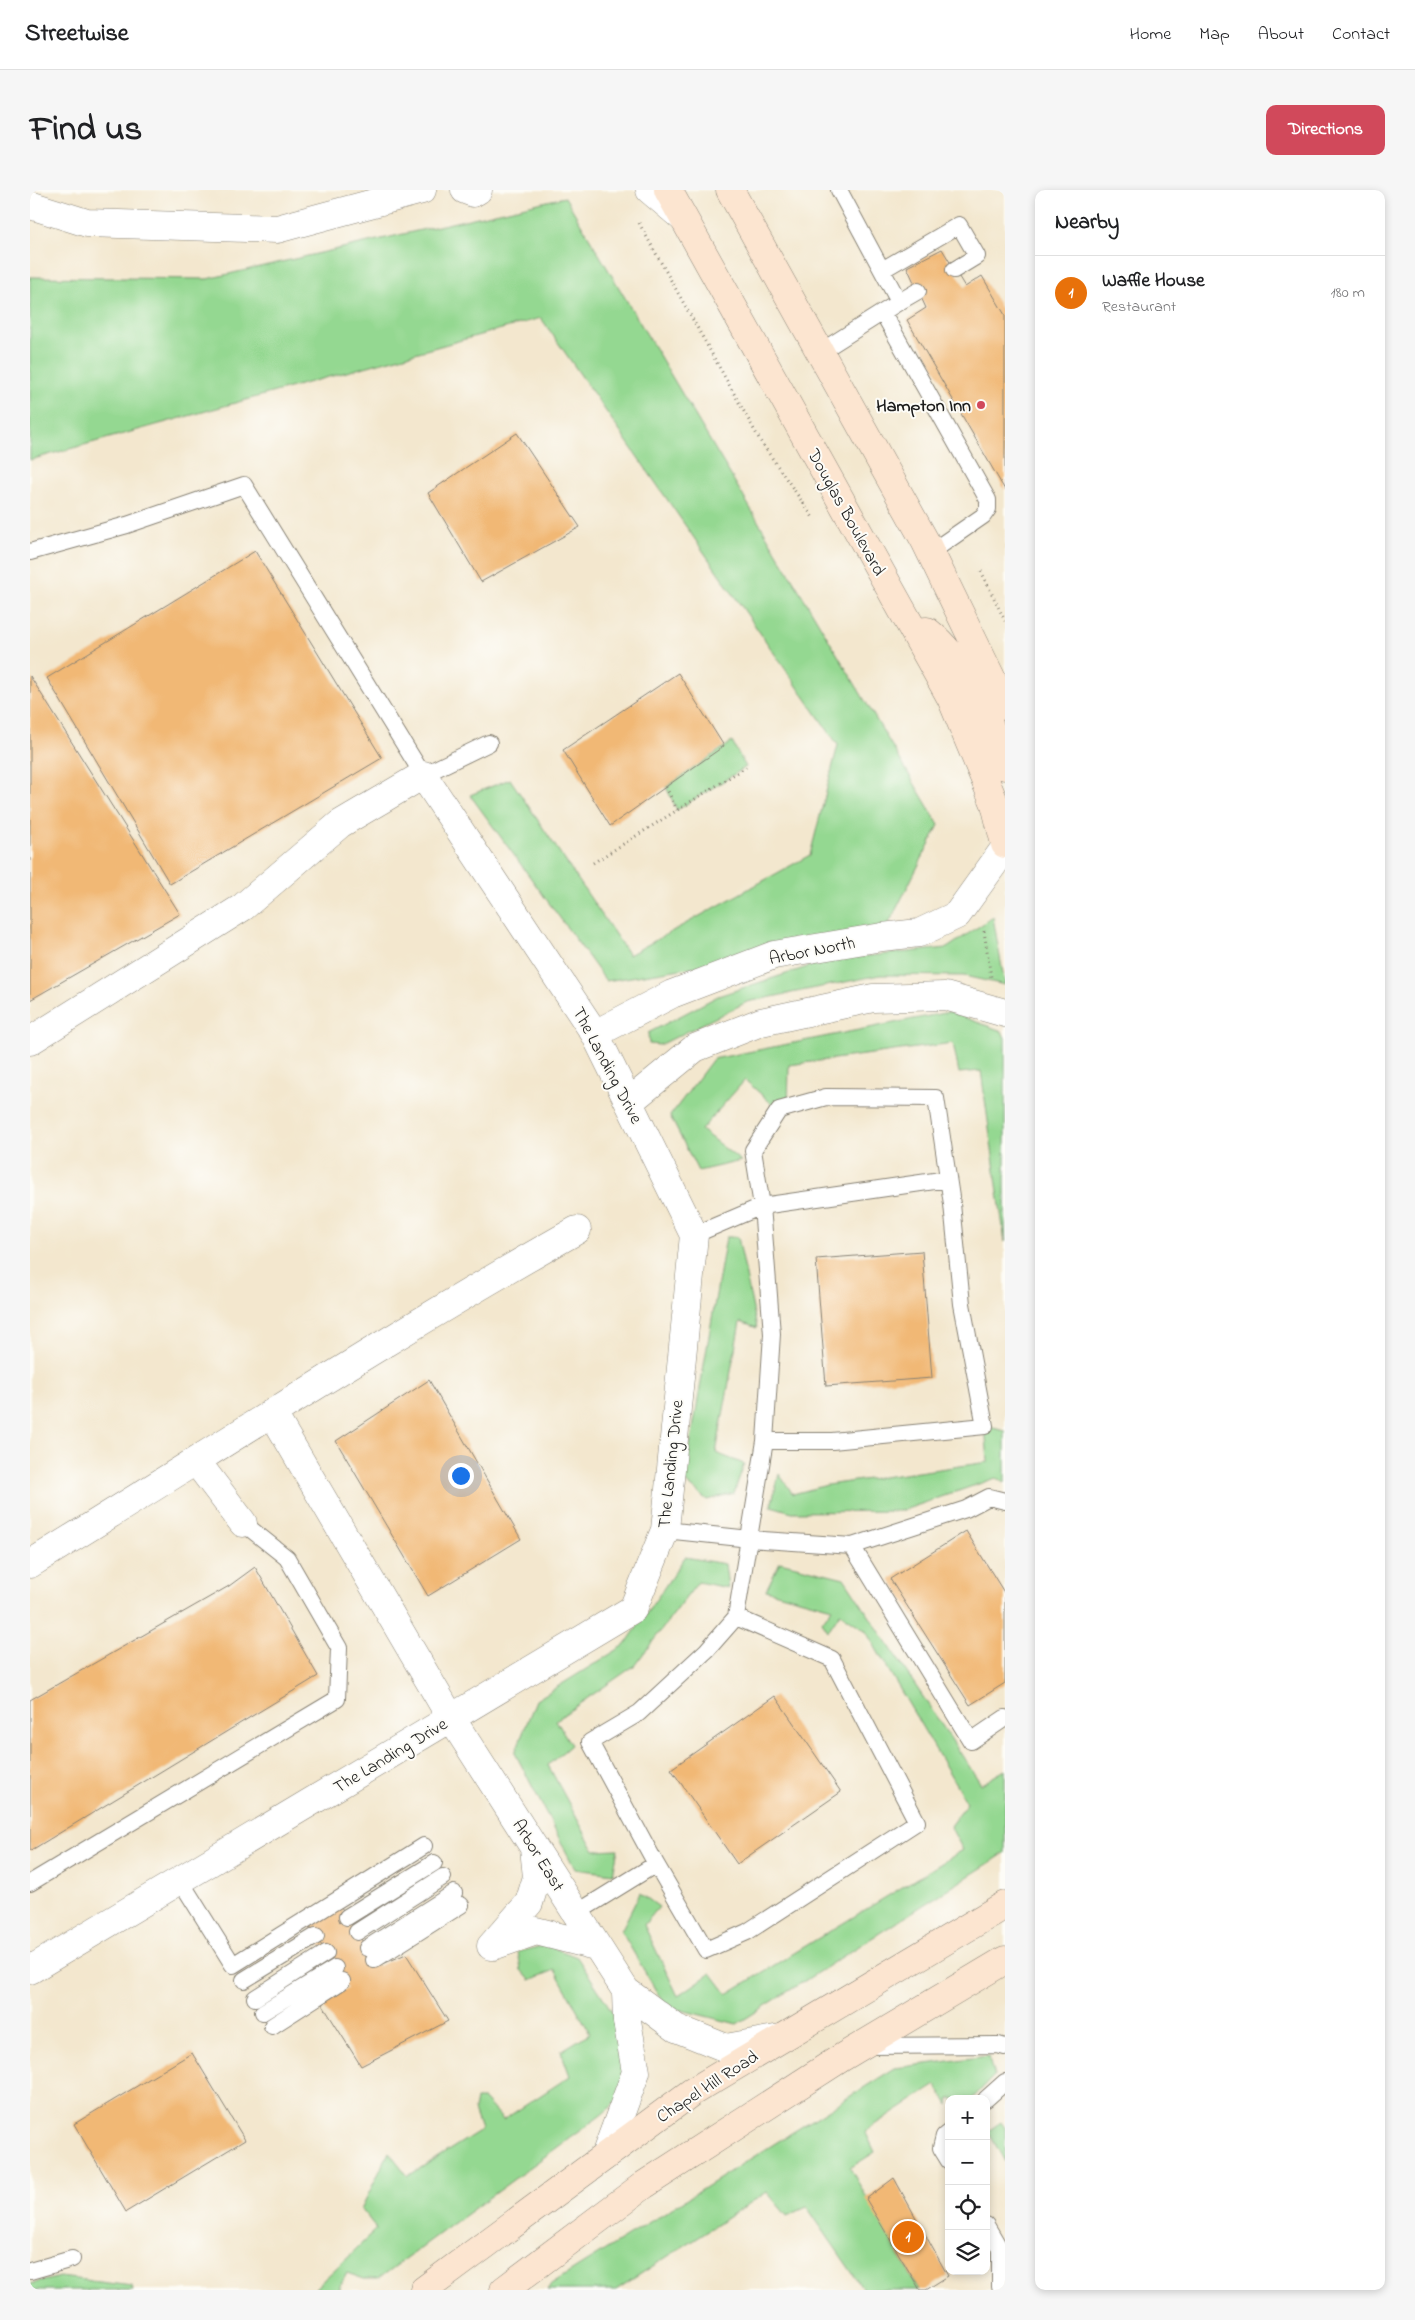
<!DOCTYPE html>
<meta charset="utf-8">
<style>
:root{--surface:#fff;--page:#f6f6f6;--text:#202124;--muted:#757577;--line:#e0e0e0;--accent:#d1495b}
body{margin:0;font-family:"Indie Flower",sans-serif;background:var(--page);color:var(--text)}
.controls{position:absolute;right:15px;bottom:15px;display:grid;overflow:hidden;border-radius:10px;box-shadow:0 2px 8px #0003}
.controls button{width:45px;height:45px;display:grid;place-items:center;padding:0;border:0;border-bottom:1px solid var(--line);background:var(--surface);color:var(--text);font:25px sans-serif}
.you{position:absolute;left:430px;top:1285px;width:18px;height:18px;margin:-12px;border:4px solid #fff;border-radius:50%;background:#1a73e8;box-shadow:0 0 0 8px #1a73e833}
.badge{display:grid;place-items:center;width:32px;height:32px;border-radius:50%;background:var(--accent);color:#fff;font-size:16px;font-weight:700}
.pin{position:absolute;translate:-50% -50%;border:2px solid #fff;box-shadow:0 1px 5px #0006}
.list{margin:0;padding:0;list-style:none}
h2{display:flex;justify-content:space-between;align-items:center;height:65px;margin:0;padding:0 20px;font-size:21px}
h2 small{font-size:16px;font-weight:400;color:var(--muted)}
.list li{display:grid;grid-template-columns:32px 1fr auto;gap:15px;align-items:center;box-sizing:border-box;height:75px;padding:0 20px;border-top:1px solid var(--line)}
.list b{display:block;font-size:19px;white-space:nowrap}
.list p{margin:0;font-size:16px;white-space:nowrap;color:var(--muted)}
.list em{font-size:16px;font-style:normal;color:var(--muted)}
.icon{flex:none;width:28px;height:28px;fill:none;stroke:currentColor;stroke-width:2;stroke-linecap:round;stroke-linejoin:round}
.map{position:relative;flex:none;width:975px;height:2100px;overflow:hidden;border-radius:10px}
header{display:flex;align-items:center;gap:30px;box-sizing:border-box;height:70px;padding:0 25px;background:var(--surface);border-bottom:1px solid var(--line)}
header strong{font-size:24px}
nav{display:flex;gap:28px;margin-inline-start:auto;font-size:18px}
.intro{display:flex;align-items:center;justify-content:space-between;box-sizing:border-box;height:120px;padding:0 30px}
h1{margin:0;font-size:35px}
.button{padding:12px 22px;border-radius:10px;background:var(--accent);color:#fff;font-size:18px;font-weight:700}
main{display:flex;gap:30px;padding:0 30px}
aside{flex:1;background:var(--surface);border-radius:10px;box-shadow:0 2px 8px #0003}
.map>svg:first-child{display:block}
</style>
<header>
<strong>Streetwise</strong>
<nav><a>Home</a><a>Map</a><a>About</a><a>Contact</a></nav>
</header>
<div class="intro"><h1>Find us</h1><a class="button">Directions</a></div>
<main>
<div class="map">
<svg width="975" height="2100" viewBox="0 0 975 2100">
<rect width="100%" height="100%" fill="#fdfcf7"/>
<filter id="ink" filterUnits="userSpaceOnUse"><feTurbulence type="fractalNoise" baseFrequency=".02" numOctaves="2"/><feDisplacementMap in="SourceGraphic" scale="10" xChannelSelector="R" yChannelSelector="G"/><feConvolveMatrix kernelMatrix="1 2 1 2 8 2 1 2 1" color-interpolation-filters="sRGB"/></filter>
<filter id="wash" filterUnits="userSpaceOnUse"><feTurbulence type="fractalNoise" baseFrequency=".0096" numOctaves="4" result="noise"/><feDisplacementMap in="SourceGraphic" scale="20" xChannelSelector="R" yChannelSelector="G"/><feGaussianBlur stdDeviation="1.12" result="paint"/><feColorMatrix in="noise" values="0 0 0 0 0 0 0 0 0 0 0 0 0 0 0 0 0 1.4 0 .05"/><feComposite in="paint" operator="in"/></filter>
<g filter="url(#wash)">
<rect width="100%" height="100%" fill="#f3e7ce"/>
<path fill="#94d891" stroke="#587a56" d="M535 7 909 635 852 747 576 791 440 605 480 589 599 765 780 665 808 555 511 128 0 270V87L177 89Z
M702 552 716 577 647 620 636 597Z
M963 727 975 795 934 786 850 785 717 812 630 855 619 854 618 843 688 806 799 770 917 758Z
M919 822 972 841 975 848V1052L951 881 929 883 923 853 759 875 758 918 749 920 715 890 671 940 711 971 668 981 640 926 683 869Z
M696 1047H708L727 1138 710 1132 686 1263 714 1274 704 1303 677 1310 654 1291Z
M955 1236 975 1241V1293L966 1288 871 1321 762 1322 741 1316 749 1284 763 1304 797 1295 958 1272Z
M655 1367 695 1374 698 1398 668 1392 604 1476 526 1530 541 1555 518 1575 564 1660 588 1659 583 1684 545 1679 485 1563 506 1510 595 1455Z
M750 1372 814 1388 951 1594 975 1580V1663L707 1834 635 1816 591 1741 610 1703 629 1717 614 1735 648 1806 681 1783 697 1804 933 1660 920 1636 937 1613 835 1440 810 1423 798 1441 792 1432 802 1418 736 1400Z
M516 1755 547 1767 600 1849V1901L570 1926 348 2089H334L317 2083 310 2096V2100H283L347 2039 331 2019 359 1962 378 1986 451 1940 444 1920 446 1909H454L473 1930 540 1886 531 1861 560 1843 525 1780 500 1790 491 1780 488 1762Z
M958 1866 964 1886 942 1909H919L918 1915 906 1895 835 1941 845 1962 820 1978 889 2100H834L777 2017 757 2026 737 2002 586 2100H517L521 2094 865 1878Z
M971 1932 975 1938V1972L958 1941Z
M30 2087 102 2096 103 2100H0V2094Z"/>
<g id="blocks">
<path fill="#f1b874" d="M912 59 935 97 952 86 975 125V300L877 130 896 118 877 77Z
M487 243 550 337 451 392 398 303Z
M225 361 352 568 140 694 17 488Z
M648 483 694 556 580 636 533 560Z
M0 486 150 724 0 810Z
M892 1061 902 1188 796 1196 786 1069Z
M399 1190 491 1349 398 1406 306 1251Z
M936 1341 975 1404V1493L940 1515 860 1389Z
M225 1377 288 1486 0 1661V1510L199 1396Z
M745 1506 811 1602 707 1674 641 1579Z
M311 1717 348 1776 376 1764 418 1831 331 1876 292 1814 317 1798 280 1736Z
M162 1863 215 1950 96 2022 44 1934Z
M864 1988 918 2086 896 2100H890L836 2009Z"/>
</g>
</g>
<g filter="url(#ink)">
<use href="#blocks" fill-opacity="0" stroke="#888275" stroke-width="1"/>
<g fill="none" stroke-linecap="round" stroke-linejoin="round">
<g stroke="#888275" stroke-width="18">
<path id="service" d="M852 80 929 35 947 66 924 80
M869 112 888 101
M853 123 958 310V319L953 326 901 362
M790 162 869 112 809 0
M0 362 97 335 214 295 393 585 459 553
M664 1045 732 1016 742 1144 735 1251 706 1427
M735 1251H802L955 1236 932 1114 922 1014 906 908 796 907 749 920 723 960 732 1016 918 989
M635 1340 720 1349 822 1356 936 1319 959 1307 975 1311
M822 1356 941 1551 975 1528
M150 1690 203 1775 394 1656
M0 1693 307 1509 309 1458 257 1368 213 1333
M545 1724 626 1674 676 1760 717 1742 887 1632 802 1469 706 1427 677 1460 609 1523 560 1552 626 1674
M317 1727 404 1673
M327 1742 413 1687
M337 1758 424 1703
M344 1770 431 1715
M214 1790 286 1746
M225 1808 296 1763
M233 1822 305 1778
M242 1836 312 1791
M838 1856 968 1855 975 1857
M956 1909 975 1892
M919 1942 914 1946 911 1958 919 1971
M956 2035 970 2059V2097
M0 2081 42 2069"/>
</g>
<g stroke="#888275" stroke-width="29">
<path id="minor" d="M435 0 443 3 448 0
M620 0 653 28
M0 15 57 33 247 39 392 0
M565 844 642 804 744 765 852 747 889 743 927 725 975 658
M0 851 213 717 310 634 393 585 565 844 664 1045 635 1340 603 1419 0 1780
M599 912 665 858 731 832 843 808 915 806 975 823
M243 1224 421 1528 596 1801 646 1838 696 1858 751 1848
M166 1271 213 1333
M0 1374C182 1262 361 1145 547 1040
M461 1756 499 1713 507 1687 504 1658
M463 1756 506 1741 565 1756
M575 1966 606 1882 597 1831 596 1801"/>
</g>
<g stroke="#888275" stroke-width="29">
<path id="secondary" d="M638 0 921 508 965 614 975 654
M700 0 895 351 975 516
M885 442 897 441C939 474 957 529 975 576
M394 2100 662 1902 975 1715
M474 2100 614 1995 811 1868 975 1770"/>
</g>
<path stroke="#888275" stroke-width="3" stroke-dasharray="1 4" stroke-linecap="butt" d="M609 33 731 252 784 329
M951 381 975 431
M636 597 647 620
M563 673 716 577
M954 741 961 787"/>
<use href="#service" stroke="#fff" stroke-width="16"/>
<use href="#minor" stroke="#fff" stroke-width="28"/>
<use href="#secondary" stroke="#fce5d0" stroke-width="28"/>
</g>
</g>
<circle fill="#d1495b" stroke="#fdfcf7" stroke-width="2" cx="951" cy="215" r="5"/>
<g text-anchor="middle" stroke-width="4" stroke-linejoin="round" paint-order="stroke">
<g font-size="18" font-weight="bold" fill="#1c1c1c" stroke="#fdfcf7" text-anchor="end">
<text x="941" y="221">Hampton Inn</text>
</g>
<g font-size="18" fill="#1c1c1c" stroke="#fdfcf7">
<text transform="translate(817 322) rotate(61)" y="6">Douglas Boulevard</text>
<text transform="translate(782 760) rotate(-11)" y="6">Arbor North</text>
<text transform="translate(578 875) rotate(62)" y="6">The Landing Drive</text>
<text transform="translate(640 1274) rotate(-84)" y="6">The Landing Drive</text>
<text transform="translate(360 1565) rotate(-31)" y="6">The Landing Drive</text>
<text transform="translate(509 1665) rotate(58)" y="6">Arbor East</text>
<text transform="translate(677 1896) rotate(-33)" y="6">Chapel Hill Road</text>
</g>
</g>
</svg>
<div class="controls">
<button>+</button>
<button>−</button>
<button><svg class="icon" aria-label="locate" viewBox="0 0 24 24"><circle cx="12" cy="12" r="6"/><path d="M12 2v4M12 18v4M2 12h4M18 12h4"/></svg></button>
<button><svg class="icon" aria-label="layers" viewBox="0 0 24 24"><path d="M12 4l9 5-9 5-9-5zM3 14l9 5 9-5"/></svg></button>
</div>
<div class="you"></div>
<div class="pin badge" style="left:878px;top:2047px;background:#e8710a">1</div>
</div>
<aside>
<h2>Nearby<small></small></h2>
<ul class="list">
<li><span class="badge" style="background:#e8710a">1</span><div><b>Waffle House</b><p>Restaurant</p></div><em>180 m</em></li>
</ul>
</aside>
</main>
